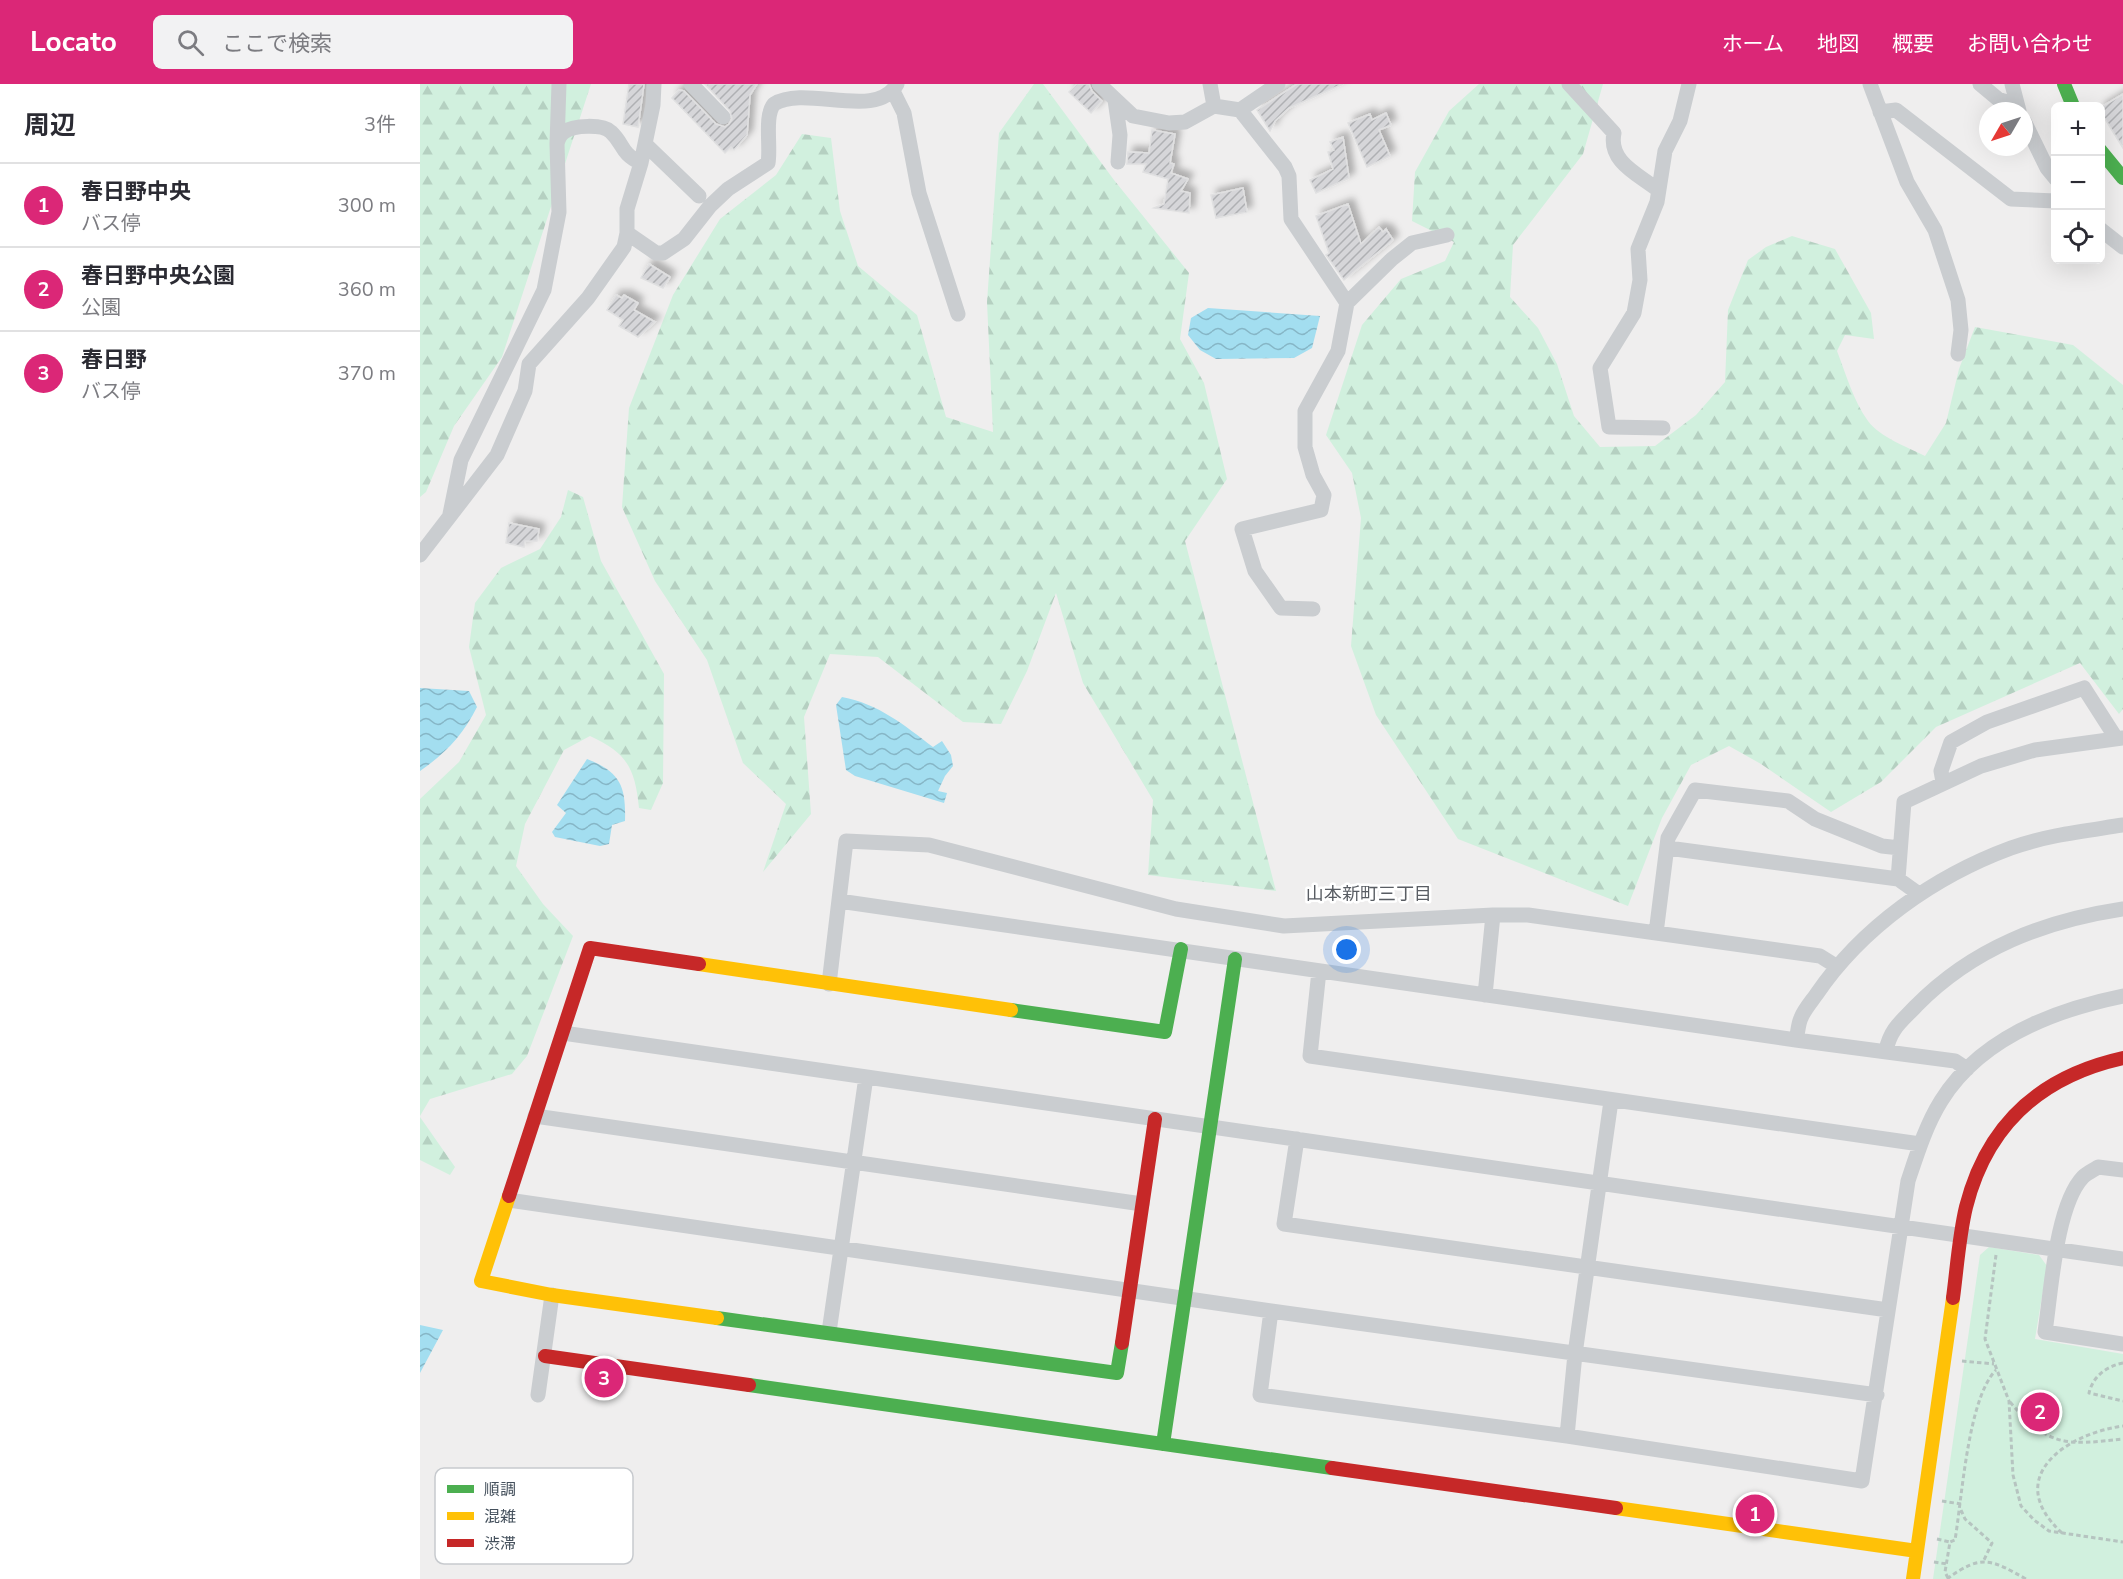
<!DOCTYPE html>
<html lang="ja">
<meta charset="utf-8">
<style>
:root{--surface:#fff;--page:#f2f2f3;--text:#2b2b33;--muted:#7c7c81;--line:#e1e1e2;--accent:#db2777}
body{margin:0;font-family:"Nunito Sans","Noto Sans JP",sans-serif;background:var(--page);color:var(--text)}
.controls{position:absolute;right:18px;top:18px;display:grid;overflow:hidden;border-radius:9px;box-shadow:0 6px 24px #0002}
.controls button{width:54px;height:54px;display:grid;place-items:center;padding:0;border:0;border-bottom:2px solid var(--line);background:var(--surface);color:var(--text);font:30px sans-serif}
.compass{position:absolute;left:1559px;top:18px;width:54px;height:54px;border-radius:50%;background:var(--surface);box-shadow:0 6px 24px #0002;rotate:231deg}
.you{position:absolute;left:927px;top:866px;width:21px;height:21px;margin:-15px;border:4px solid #fff;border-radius:50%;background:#1a73e8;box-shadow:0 0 0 9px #1a73e833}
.badge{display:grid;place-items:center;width:39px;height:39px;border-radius:50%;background:var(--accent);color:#fff;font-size:20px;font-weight:700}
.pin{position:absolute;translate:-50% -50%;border:3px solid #fff;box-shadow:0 2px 6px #0006}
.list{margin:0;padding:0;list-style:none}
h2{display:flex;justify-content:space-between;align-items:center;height:78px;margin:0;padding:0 24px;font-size:26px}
h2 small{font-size:20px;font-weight:400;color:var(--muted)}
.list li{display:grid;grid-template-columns:39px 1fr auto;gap:18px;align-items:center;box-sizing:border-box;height:84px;padding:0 24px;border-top:2px solid var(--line)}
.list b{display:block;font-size:22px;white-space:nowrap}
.list p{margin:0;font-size:20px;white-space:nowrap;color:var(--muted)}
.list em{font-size:20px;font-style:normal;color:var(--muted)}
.icon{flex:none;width:33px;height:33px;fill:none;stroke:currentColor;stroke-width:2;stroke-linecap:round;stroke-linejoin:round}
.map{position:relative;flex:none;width:1703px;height:1495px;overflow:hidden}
header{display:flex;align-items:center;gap:36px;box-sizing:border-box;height:84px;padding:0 30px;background:var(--accent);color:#fff}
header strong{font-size:28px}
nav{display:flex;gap:33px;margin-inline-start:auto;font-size:21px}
.search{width:420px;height:54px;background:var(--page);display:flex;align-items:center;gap:15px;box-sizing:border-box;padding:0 21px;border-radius:9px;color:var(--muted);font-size:22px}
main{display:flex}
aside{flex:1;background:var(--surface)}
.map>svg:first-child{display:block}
</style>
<header>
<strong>Locato</strong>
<div class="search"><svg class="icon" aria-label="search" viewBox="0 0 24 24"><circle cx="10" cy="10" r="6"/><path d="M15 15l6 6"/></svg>ここで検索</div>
<nav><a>ホーム</a><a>地図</a><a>概要</a><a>お問い合わせ</a></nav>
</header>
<main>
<aside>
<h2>周辺<small>3件</small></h2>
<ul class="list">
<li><span class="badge">1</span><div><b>春日野中央</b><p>バス停</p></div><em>300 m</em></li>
<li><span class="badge">2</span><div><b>春日野中央公園</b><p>公園</p></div><em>360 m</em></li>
<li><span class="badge">3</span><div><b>春日野</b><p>バス停</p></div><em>370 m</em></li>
</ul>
</aside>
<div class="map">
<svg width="1703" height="1495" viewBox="0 0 1703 1495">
<defs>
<pattern id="forest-firs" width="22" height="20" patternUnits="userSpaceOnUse" patternTransform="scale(1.5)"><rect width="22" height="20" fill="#d1f0de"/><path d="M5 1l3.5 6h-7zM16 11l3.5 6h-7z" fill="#b5d0c1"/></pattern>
<pattern id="water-waves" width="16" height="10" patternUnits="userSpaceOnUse" patternTransform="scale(1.5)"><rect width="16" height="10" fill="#a3def0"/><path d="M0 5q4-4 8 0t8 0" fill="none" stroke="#86b6c6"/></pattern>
<pattern id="building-hatch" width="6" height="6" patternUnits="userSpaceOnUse" patternTransform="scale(1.5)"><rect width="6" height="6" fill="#d6d6d9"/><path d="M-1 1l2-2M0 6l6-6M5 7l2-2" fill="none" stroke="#afb0b3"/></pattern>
<filter id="shadow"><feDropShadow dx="5.5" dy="-5.5" stdDeviation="3" flood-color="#0004"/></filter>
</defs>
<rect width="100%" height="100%" fill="#efeeee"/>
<path fill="url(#forest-firs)" d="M0 0H171L82 273 34 342 6 408 0 413Z
M614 0H623L694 96 769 189 760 255 784 299 807 395 765 457 856 807 728 791 733 716 663 599 636 509 607 587 581 640 543 638 458 573 410 570 384 633 391 730 343 788 366 720 323 679 287 576 235 497 202 423 209 324 253 211 300 135 356 91 382 50 411 54 420 127 438 182 497 231 526 333 573 348 567 218 579 49Z
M1059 0H1183L1163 70 1093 161 1090 213 1118 244 1137 280 1154 332 1180 363 1235 362 1276 331 1305 298 1308 226 1328 176 1346 163 1372 152 1415 165 1451 229 1454 255 1425 251 1417 267C1426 290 1433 316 1448 337 1460 353 1487 363 1505 372L1526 339 1539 285 1555 243 1653 261 1703 301V625L1699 630 1660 579 1516 643 1461 698 1411 728 1341 680 1309 662 1271 681 1242 734 1208 822 1038 755 956 631 931 562 941 434 932 389 906 351 942 241 981 195 1025 177 1034 158 992 137 995 88 1029 27Z
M148 406 163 413 181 477 244 590 243 699 231 726 219 724C215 684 207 669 170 652L144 666 105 740 96 782 123 820 153 852 107 972 92 990 10 1015 0 1032V715L39 678 66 631 49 563 55 519 81 484 120 465 141 433Z
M0 1033 35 1083 30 1091 0 1076Z"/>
<path fill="#d1f0de" d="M1569 1163 1619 1171 1627 1182 1615 1255 1703 1270V1495H1513L1560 1171Z"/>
<path fill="url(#water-waves)" d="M788 224 900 232 892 264 874 274 796 275 780 266 768 251 771 234Z
M0 604 49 607 57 623C43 651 26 669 0 687Z
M422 613C459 620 484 641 513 663L522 657 531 671 533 682 525 692 518 707 527 709 524 719 435 692 426 686 416 621Z
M167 675C201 688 206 703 205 737L192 741 189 760 180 762 135 753 132 748 146 729 137 721Z
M0 1241 23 1246 0 1289Z"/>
<path fill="url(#building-hatch)" stroke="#e0e0e1" stroke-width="1.5" filter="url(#shadow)" d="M209 0H224L218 43 203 40Z
M285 0H337L330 11 327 51 314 66 311 63 305 69 252 14 259 6 264 7 296 40 305 43 309 40 312 35 310 27Z
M657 0H669L672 7 682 17 671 29 649 8Z
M877 0H923L869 24 855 37 850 47 837 26Z
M1703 10V64L1680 27V24Z
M966 29 971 41 959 46 970 72 947 83 928 39 950 30 952 36Z
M732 46 755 50 750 79 754 80 751 89 768 95 761 107 770 109 769 129 734 124 744 120 748 95 723 88 726 80H707L708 68 729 69Z
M923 53 929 94 896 109 890 96 913 85 908 68 914 66 910 58Z
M823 104 827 128 796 134 791 111Z
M928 120 941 160 959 143 963 148 966 145 973 156 924 196 906 171 909 169 896 132Z
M229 180 250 193 243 204 221 194Z
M196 211 202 214 204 211 218 219 214 226 235 238 218 253 199 242 203 236 187 226Z
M89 439 119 445 117 457H105L104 463 86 459Z"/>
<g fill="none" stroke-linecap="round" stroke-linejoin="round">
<path stroke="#b6c4c0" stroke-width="3" stroke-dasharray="4.5 3" stroke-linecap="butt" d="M1576 1171 1565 1255 1589 1317 1593 1391 1601 1422 1614 1436 1629 1447 1703 1458
M1542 1277 1574 1280
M1703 1279C1687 1282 1673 1292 1669 1309L1703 1317
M1590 1318C1629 1364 1647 1361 1703 1355
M1522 1417 1541 1420
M1541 1426 1545 1435 1572 1459 1564 1476
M1642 1449C1582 1394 1645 1350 1703 1342
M1517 1455 1530 1458
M1514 1478 1527 1480
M1528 1494 1525 1488 1530 1458 1535 1456C1542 1414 1548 1314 1576 1286
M1527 1495C1562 1469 1572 1476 1606 1495"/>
<path stroke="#cacdd0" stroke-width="15" d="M271 0 303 33
M679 0 713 32 749 39 765 38 794 22 820 26 858 0
M790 0 794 22
M1149 0 1194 49C1188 78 1218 90 1238 106
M1450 0 1487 98 1515 146 1538 216 1541 246 1538 270
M1560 0 1578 15 1596 21
M1592 0 1599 27
M473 7 484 29 499 109 538 230
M695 16 700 51 698 78
M820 26 865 83 869 92 871 135 927 219 918 267 885 327V363L893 391 904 411 901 426 822 445 835 487 861 524 893 525
M1460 28 1476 26 1591 115 1636 117
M1604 37 1627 84 1636 95
M137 60C138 55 140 51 144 48 153 41 183 40 191 48 204 60 200 69 221 79
M225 60 279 112
M1680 145 1703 163
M207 149 236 169H243L264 155 290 122 308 105 348 79C351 63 344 32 354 20 386 0 457 37 477 0
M927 219 972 175 992 159 1027 151
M1243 344 1189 343 1180 284 1214 229 1220 196 1218 165 1237 118 1245 67 1260 37 1269 0
M30 430 41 376 124 206 139 128 137 60 139 0
M0 471 77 371 105 307 109 280 168 214 204 163 207 149V125L221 79 233 21 234 0
M1523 698 1521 687 1531 658 1567 638 1664 604 1696 654
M1248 764 1478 795 1499 810
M1478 795 1484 718 1561 682 1615 666 1703 654
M419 817 1376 956 1535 977 1547 985
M1236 849 1248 754 1275 706 1368 717 1395 735 1462 762 1480 764
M899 887 890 972 1500 1060
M409 900 426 757 509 761 756 825 864 842 1073 831
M1065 911 1073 831H1108L1400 872 1416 882
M143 949 1703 1175
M1376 956C1378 949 1378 940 1381 934 1384 926 1391 918 1396 911 1442 843 1515 792 1591 764 1627 751 1665 747 1703 741
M1466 966C1471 944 1481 938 1496 922 1553 864 1624 837 1703 825
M115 1032 722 1120
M877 1055 864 1140 1468 1226
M1703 1086 1678 1083C1674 1086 1667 1089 1663 1093 1636 1121 1631 1208 1625 1248L1703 1260
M88 1116 851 1227 1457 1311
M851 1227 840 1311 1147 1352 1442 1397 1488 1097C1497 1070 1506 1041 1521 1017 1560 954 1634 926 1703 912
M409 1248 446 993
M118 1311 132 1211
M1147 1352 1155 1270 1191 1017"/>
<path stroke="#4caf50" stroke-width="14" d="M1644 0 1653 22
M1680 66 1703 94
M591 926 745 948 761 865
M297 1234 697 1289 702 1259
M329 1301 912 1384
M743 1360 815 875"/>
<path stroke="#ffc107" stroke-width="14" d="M279 880 591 926
M89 1112 61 1197 132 1211 297 1234
M1196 1424 1497 1467
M1493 1495 1533 1214"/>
<path stroke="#c62828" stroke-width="14" d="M89 1112 170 864 279 880
M1533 1214C1537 1184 1539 1152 1546 1123 1567 1040 1622 992 1703 974
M702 1259 735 1035
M125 1272 329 1301
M912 1384 1196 1424"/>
</g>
<g text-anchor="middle" stroke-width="5" stroke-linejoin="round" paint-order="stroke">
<g font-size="18" fill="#595d63" stroke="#fff">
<text x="949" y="816">山本新町三丁目</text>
</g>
</g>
<rect x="15" y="1384" width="198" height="96" rx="9" fill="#fff" stroke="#c7cace" stroke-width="1.5"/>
<rect x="27" y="1401" width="27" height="8" fill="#4caf50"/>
<rect x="27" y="1428" width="27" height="8" fill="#ffc107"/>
<rect x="27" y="1455" width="27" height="8" fill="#c62828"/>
<g font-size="16" fill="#44505c">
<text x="64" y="1411">順調</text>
<text x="64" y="1438">混雑</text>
<text x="64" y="1465">渋滞</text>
</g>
</svg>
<div class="controls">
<button>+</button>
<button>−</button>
<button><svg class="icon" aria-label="locate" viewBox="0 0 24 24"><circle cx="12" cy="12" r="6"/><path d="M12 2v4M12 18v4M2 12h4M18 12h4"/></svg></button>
</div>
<svg class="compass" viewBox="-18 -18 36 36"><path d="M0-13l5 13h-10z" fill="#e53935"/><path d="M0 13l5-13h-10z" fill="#7c7c81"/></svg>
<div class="you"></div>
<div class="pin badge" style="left:1335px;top:1430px">1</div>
<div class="pin badge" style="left:1620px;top:1328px">2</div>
<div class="pin badge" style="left:184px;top:1294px">3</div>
</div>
</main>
